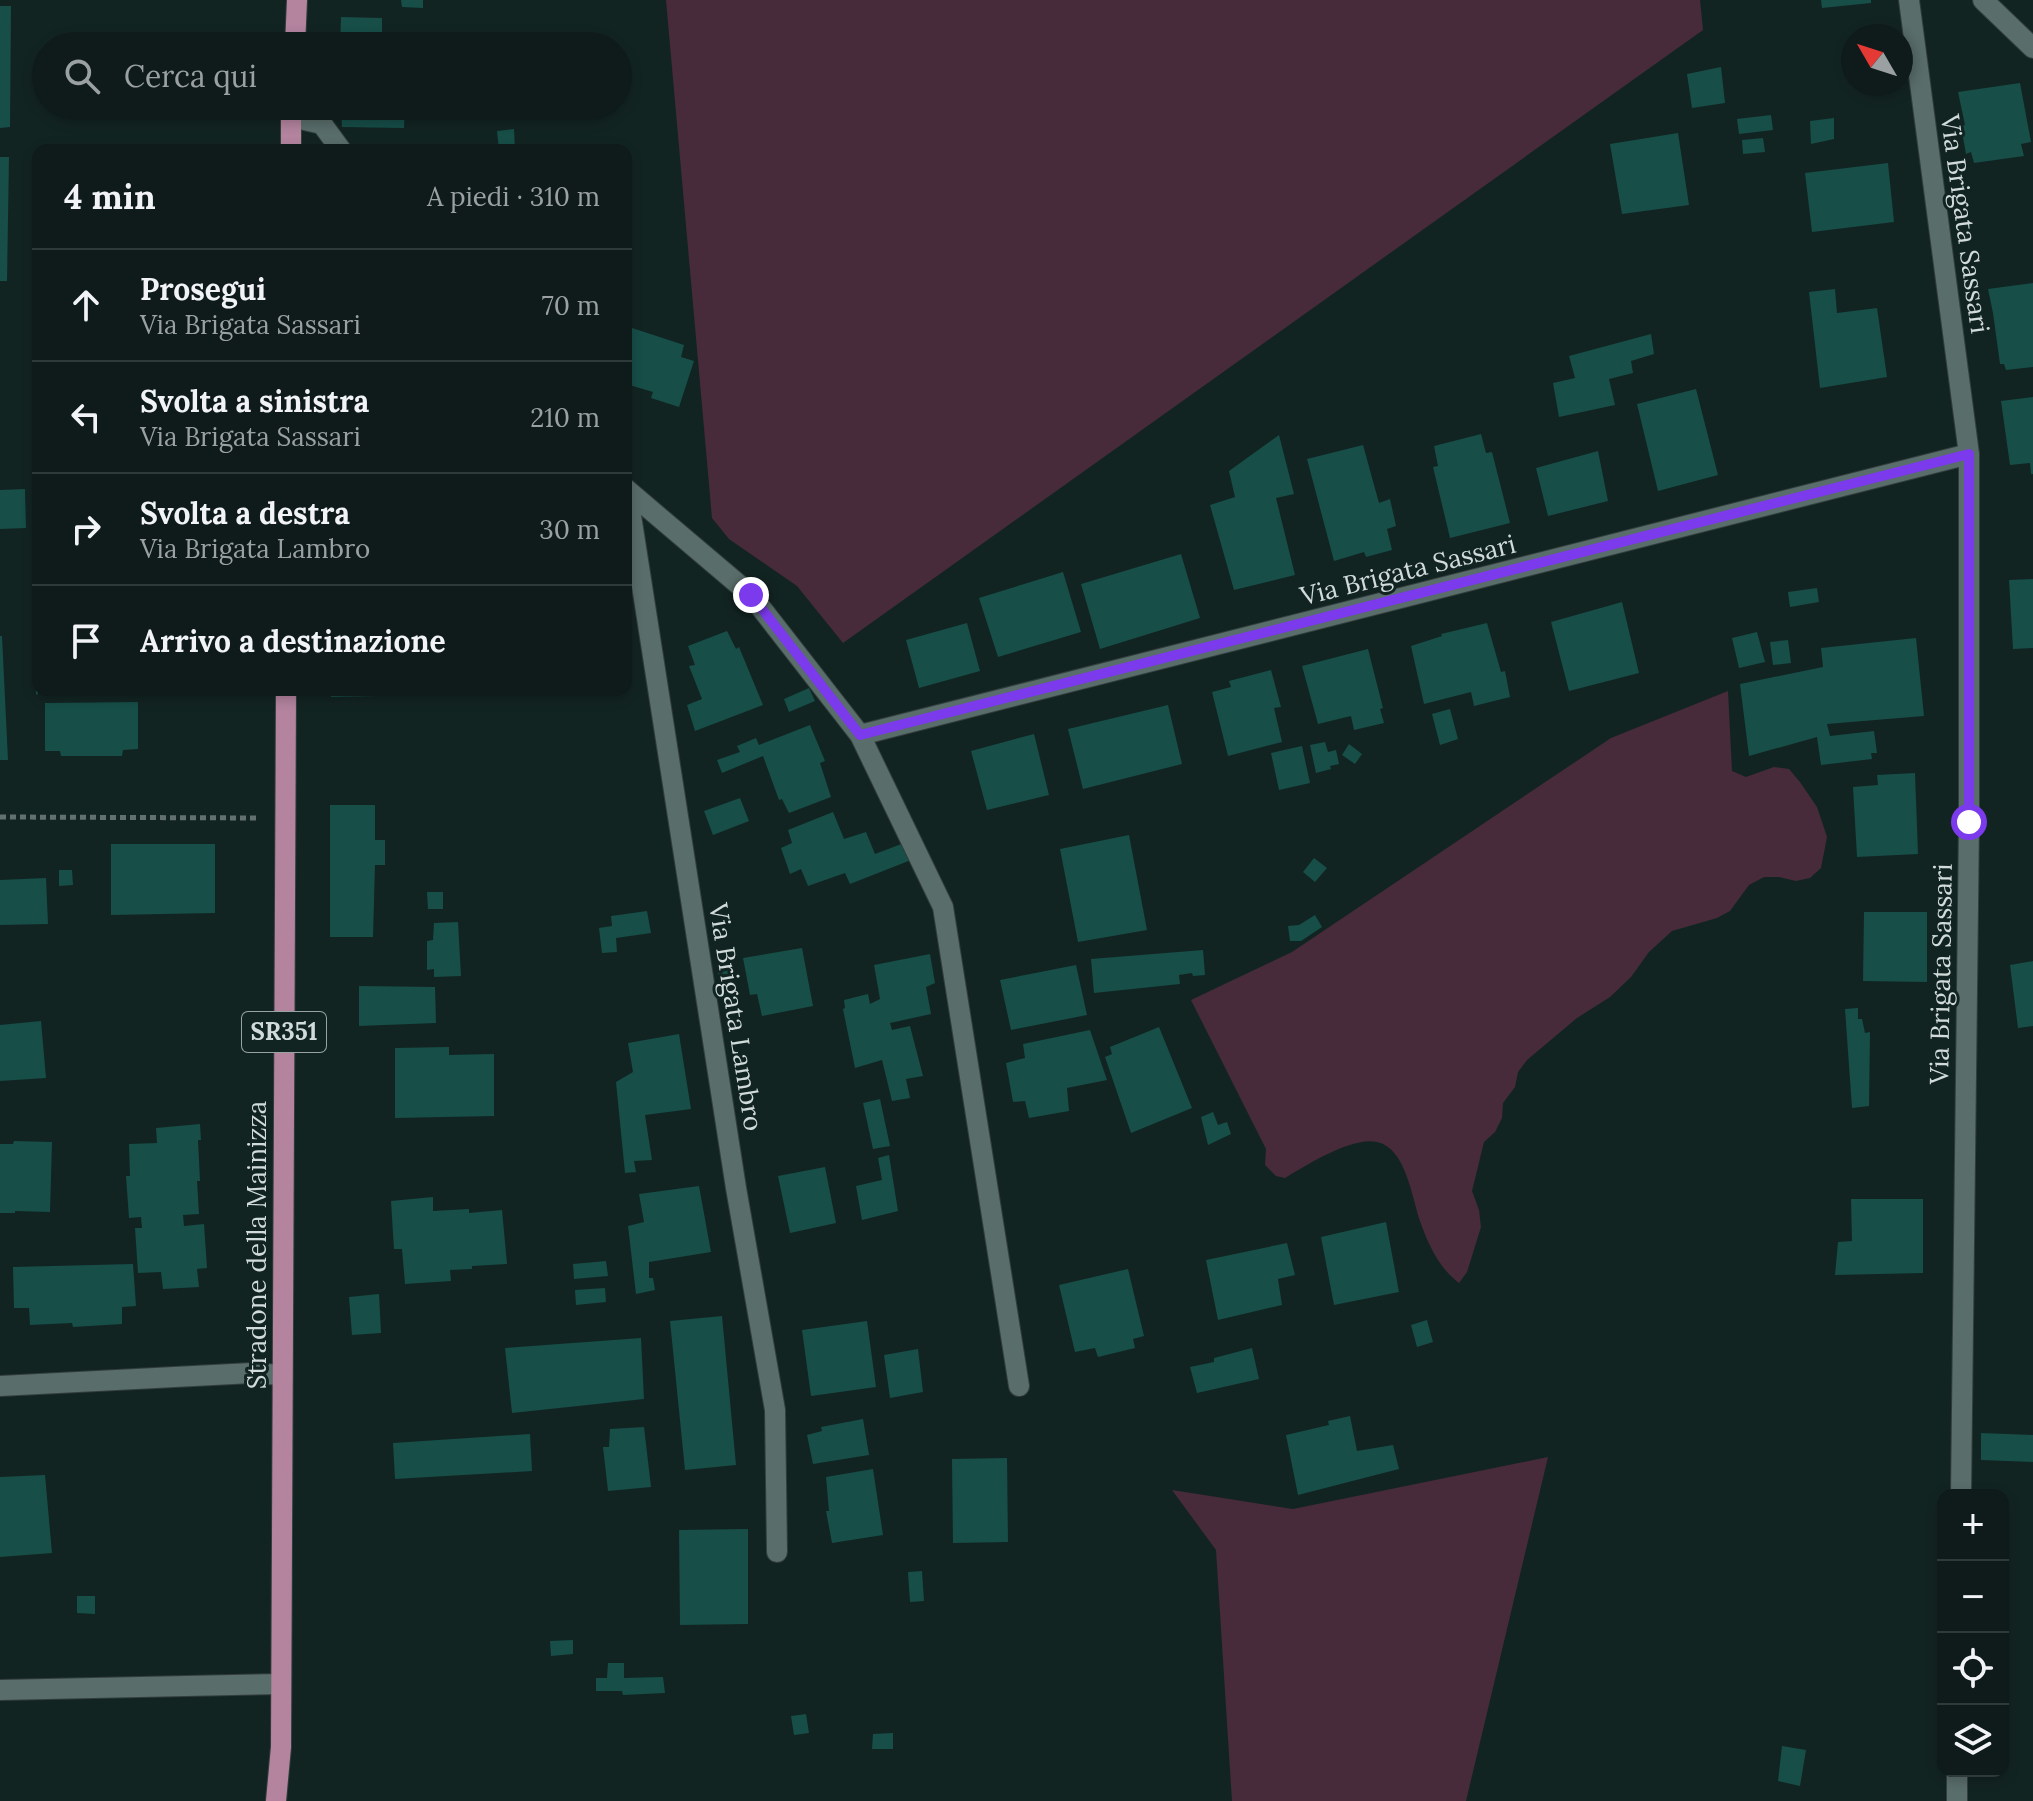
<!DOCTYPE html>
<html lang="it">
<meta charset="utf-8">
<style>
:root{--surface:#0e1b1a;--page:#1c2827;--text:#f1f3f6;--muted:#9ba1a2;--line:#2e3939}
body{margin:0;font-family:Lora,serif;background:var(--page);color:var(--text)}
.controls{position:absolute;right:24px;bottom:24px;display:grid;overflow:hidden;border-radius:16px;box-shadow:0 4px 12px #0003}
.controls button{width:72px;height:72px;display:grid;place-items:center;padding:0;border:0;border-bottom:2px solid var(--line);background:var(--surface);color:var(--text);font:40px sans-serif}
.compass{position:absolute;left:1841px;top:24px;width:72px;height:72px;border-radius:50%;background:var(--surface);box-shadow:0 4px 12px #0003;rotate:309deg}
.stop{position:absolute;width:24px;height:24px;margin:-18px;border:6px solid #7c3aed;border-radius:50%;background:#fff}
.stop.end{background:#7c3aed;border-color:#fff;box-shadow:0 2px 8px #0008}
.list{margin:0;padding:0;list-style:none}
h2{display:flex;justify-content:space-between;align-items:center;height:104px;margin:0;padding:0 32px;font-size:34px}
h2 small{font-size:26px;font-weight:400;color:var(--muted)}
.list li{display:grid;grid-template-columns:52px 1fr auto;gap:24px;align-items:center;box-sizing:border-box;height:112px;padding:0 32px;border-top:2px solid var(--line)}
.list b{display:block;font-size:30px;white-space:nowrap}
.list p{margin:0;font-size:26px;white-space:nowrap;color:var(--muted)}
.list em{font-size:26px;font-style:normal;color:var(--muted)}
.icon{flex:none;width:44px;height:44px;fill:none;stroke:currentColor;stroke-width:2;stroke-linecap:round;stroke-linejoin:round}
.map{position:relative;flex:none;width:2033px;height:1801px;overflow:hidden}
.search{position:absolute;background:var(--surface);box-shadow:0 4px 12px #0003;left:32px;top:32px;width:600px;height:88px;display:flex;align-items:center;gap:20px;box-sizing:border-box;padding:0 28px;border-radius:44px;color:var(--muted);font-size:30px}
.panel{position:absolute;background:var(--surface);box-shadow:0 4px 12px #0003;left:32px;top:144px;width:600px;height:552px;border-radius:16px}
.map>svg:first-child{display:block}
</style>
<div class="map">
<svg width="2033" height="1801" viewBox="0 0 2033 1801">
<rect width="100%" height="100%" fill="#122422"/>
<path fill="#472b3a" d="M666 0H1700L1703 30 843 643 797 586 729 539 712 518Z
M1728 691 1732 771 1746 777 1774 767 1789 769 1800 782 1817 807 1827 837 1821 868 1810 878 1796 881 1779 877H1764L1749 885 1730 911 1717 918 1672 931 1649 952 1631 977 1610 997 1577 1018 1527 1060 1518 1072 1515 1087 1503 1103 1502 1118 1495 1132 1484 1142 1472 1191 1479 1210 1481 1227 1467 1272 1459 1283C1439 1268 1428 1244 1420 1221 1412 1198 1406 1148 1377 1142 1352 1136 1305 1166 1285 1178L1276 1176 1265 1165 1266 1149 1191 1000 1292 952 1611 738Z
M1548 1457 1466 1801H1232L1216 1550 1172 1490 1293 1509Z"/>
<path fill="#174e48" d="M401 0H423V8L402 7Z
M1821 0H1871V3L1822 8Z
M0 6H11L10 127 0 128Z
M341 17 382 18V43L397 44V46H340Z
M424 37H438V46H423Z
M1721 67 1725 103 1692 108 1687 74Z
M2020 83 2031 142 2021 144 2024 156 1974 163 1971 152 1966 154 1961 126 1965 125 1958 92Z
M341 106H405L404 128 342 127Z
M468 106H515V115L486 117 485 110 468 111Z
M1771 115 1773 130 1739 134 1737 119Z
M1834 118V139L1811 144 1810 121Z
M514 129 515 150H499L497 131Z
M1678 133 1689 205 1622 214 1610 144Z
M1763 138 1765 152 1743 154 1742 140Z
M0 157H9L7 281H0Z
M1888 163 1894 222 1812 232 1805 173Z
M2033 283V367L2006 370 2004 364H2000L1993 313 1988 289Z
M1835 289 1837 313 1877 308 1887 377 1820 388 1809 292Z
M629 327 684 345 681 357 694 361 679 407 651 398 653 392 626 384V336Z
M1651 334 1654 354 1631 361 1633 373 1609 379 1615 405 1559 417 1553 383 1575 378 1569 356Z
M1696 389 1718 475 1658 491 1637 404Z
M2033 397V474H2031L2030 463 2010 465 2001 401Z
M1481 434 1486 453 1492 452 1510 523 1450 538 1433 467 1438 466 1434 446Z
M1279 435 1294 494 1276 498 1295 575 1234 590 1210 505 1235 497 1229 471Z
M1363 445 1379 503 1390 499 1396 526 1387 529 1392 550 1366 557 1364 552 1334 561 1307 459Z
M1598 451 1608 501 1548 516 1536 468Z
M25 489 26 528 0 529V490Z
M1181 554 1200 618 1100 649 1081 584Z
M1063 572 1081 632 998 657 979 598Z
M2033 579V648L2013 649 2009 580Z
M1817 588 1819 602 1790 607 1788 592Z
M1622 602 1639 673 1569 691 1551 622Z
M33 612H38V694L36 695 34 662H32Z
M967 623 980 671 919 688 906 640Z
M1487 623 1501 672 1505 671 1510 697 1474 706 1471 692 1424 704 1411 646 1442 636 1441 634Z
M727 631 736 649 739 647 763 705 695 731 687 705 702 699 689 666 695 665 688 646Z
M1757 632 1765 662 1739 668 1732 638Z
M0 636H2L8 760H0Z
M1916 638 1924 716 1827 724 1830 736 1874 731 1877 753H1871L1872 759 1821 765 1817 737 1749 756 1740 684 1823 667 1821 648Z
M1788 640 1791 663 1773 665 1770 642Z
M1368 649 1383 708 1380 709 1384 723 1354 730 1351 716 1318 724 1302 666Z
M1271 670 1281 707 1274 708 1282 742 1228 756 1212 692 1231 687 1229 681Z
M809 688 815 701 789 712 784 699Z
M331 690H377V696L331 697Z
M138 702V749L123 750 122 756H61L60 751H45V703Z
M1168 705 1182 764 1083 789 1068 729Z
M1450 709 1458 739 1440 745 1432 714Z
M810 725 825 761 820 763 831 797 789 813 782 799 779 800 763 756 722 773 717 760 740 752 737 746 756 738 759 745Z
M1034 734 1049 795 987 810 971 751Z
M1325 742 1328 752 1336 750 1339 764 1330 766 1331 769 1316 773 1310 745Z
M1349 744 1362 754 1355 764 1342 755Z
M1302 746 1310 783 1279 790 1271 753Z
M1915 773 1918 854 1857 857 1853 787 1878 785 1877 775Z
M740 798 749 821 713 835 704 811Z
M330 805H375V840H385V865H375L373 937H330Z
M833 812 844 839 866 832 875 854 904 843 911 860 850 884 845 873 808 886 801 869 790 874 781 848 792 843 788 830Z
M1129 835 1147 930 1078 942 1060 849Z
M111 844H215V913L111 915Z
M1314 858 1327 868 1315 882 1303 872Z
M59 870H72L73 885 59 886Z
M46 878 48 924 0 925V880Z
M427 892H443V909H428Z
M647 911 651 933 616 938 617 952 602 953 599 928 612 926 611 916Z
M1864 912H1927V982L1863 981Z
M1315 915 1322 927 1301 941H1290L1288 926 1299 925Z
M458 922 461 976 434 977V969L427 970V941L433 940 434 923Z
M802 948 813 1006 762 1016 757 994 750 995 743 958Z
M1203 950 1205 975 1193 976 1192 973 1179 975 1180 984 1094 993 1091 959Z
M930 954 935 983 926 987 931 1014 890 1023 892 1030 910 1026 923 1076 906 1079 910 1098 892 1101 882 1060 855 1068 843 1009 845 1008 844 1000 868 994 870 1004 880 999 874 965Z
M728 961 730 974 718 975 717 962Z
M2033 961V1026L2018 1028 2010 965Z
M1076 965 1087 1015 1011 1030 1000 980Z
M359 986 435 987 436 1023 359 1026Z
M1858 1008V1019H1862L1865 1033 1870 1032 1869 1106 1852 1108 1845 1009Z
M41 1021 46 1078 0 1081V1025Z
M1159 1027 1192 1108 1131 1133 1105 1057 1112 1054 1110 1047Z
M1090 1030 1107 1080 1067 1088 1069 1111 1029 1118 1025 1101 1013 1102 1006 1063 1025 1058 1023 1044Z
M679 1034 691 1109 645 1115 652 1160 634 1161 636 1172 625 1173 616 1082 633 1072 628 1043Z
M449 1047V1055L494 1054V1116L395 1118V1048Z
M880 1099 890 1146 873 1149 863 1103Z
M1213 1112 1218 1125 1227 1122 1231 1134 1208 1145 1201 1117Z
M200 1124 201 1140H198L200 1181H197L199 1214 183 1215 184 1226 204 1224 207 1268 197 1269 199 1287 163 1289 161 1272 138 1273 135 1228H142L141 1217 129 1218 126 1176H130L129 1144 157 1143 156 1128Z
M14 1141 52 1142 50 1212 15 1211V1213H0V1144H13Z
M889 1155 898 1211 862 1220 856 1186 882 1180 878 1158Z
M825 1167 836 1223 790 1233 778 1176Z
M699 1186 711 1252 649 1262V1278H653L655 1290 636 1294 628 1226 644 1222 639 1194Z
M433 1197V1211L469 1209V1213L502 1210 507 1264 472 1266V1269L450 1270 451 1281 405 1284 402 1249H394L391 1201Z
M1851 1199H1923V1273L1835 1275 1838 1242 1852 1241Z
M1386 1222 1399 1292 1334 1305 1321 1237Z
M1287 1243 1295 1275 1278 1279 1282 1305 1218 1320 1206 1260Z
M606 1261 608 1276 574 1279 573 1264Z
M133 1264 136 1306 122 1307V1324L73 1327 72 1323 30 1325 29 1308H14L13 1267Z
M1128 1269 1144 1336 1133 1339 1135 1348 1098 1357 1095 1348 1075 1352 1059 1285Z
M605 1288 606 1302 576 1305 575 1290Z
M379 1294 381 1333 352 1335 349 1297Z
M722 1316 736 1465 685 1470 670 1321Z
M1427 1320 1433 1342 1417 1347 1411 1325Z
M867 1321 876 1387 811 1396 802 1330Z
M641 1338 644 1399 512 1413 505 1348Z
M1252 1348 1259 1379 1197 1393 1190 1367 1214 1362V1358Z
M918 1349 923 1392 890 1398 884 1355Z
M1350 1416 1357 1451 1393 1445 1399 1469 1298 1495 1286 1435 1329 1425 1328 1421Z
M863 1419 869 1455 813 1464 807 1435 822 1431 821 1427Z
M644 1427 651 1487 608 1491 603 1447H609L610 1429Z
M1981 1433 2033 1435V1462L1981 1460Z
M530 1434 532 1471 395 1479 393 1443Z
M1007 1458 1008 1542 953 1543 952 1459Z
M873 1469 883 1535 832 1543 826 1511H829L826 1477Z
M45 1475 52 1553 0 1557V1477Z
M748 1529V1624L680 1625 679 1530Z
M922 1571 924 1601 910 1602 908 1572Z
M77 1596H95V1614L77 1613Z
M573 1640V1654L551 1656 550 1641Z
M608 1663H624V1678L663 1677 665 1693 623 1695 622 1691H596V1678H607Z
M806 1714 809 1733 794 1735 791 1716Z
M893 1733V1749H872L873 1734Z
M1782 1746 1806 1750 1800 1786 1778 1781Z"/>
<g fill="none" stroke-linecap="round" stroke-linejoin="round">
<g stroke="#323e3d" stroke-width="22">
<path id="minor" d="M1909 0 1969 454V822L1961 1495
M1983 0 2033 48
M291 117 322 124 341 150
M626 489 751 595 860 735 943 907 1019 1386
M627 490 736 1188 775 1410 777 1552
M860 735 1969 454
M0 1386 252 1373 282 1375
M0 1690 281 1684
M1957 1801V1771"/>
</g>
<g stroke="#323e3d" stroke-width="22">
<path id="major" d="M295 46 297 0
M291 150V106
M276 1801 281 1747 286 690"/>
</g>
<path stroke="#62716f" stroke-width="5" stroke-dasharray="6 4" stroke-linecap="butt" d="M0 817 259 818"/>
<use href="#minor" stroke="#596d6a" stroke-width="20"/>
<use href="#major" stroke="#b4849f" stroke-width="20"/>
</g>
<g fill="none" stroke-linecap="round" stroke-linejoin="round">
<path stroke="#7c3aed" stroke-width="10" d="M751 595 860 735 1969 454V822"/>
</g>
<g text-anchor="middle" stroke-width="6" stroke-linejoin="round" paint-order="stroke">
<rect fill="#122422" stroke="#97a4a3" stroke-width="2" x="242" y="1012" width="84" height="40" rx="6"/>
<g font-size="24" font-weight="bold" fill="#d0dbda">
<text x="284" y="1040">SR351</text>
</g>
<g font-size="26" fill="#d0dbda" stroke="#122422">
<text transform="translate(1965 224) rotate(82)" y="9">Via Brigata Sassari</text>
<text transform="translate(1408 570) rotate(-14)" y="9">Via Brigata Sassari</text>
<text transform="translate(1941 974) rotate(-89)" y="9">Via Brigata Sassari</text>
<text transform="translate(736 1017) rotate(81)" y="9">Via Brigata Lambro</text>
<text transform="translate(257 1245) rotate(-90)" y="9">Stradone della Mainizza</text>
</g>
</g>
</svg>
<div class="controls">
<button>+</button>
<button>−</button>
<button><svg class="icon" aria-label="locate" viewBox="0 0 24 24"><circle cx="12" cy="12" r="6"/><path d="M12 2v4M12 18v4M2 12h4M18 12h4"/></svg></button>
<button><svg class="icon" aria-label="layers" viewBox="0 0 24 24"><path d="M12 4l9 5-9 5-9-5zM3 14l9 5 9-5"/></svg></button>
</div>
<svg class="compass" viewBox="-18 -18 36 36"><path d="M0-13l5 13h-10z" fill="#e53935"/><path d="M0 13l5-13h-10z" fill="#9ba1a2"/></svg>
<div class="stop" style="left:1969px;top:822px"></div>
<div class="stop end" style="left:751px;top:595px"></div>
<div class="search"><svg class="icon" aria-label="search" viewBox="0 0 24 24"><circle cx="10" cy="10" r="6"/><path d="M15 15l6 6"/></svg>Cerca qui</div>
<section class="panel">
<h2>4 min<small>A piedi · 310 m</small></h2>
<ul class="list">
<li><svg class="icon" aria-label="ahead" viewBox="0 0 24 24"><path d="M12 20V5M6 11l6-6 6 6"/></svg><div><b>Prosegui</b><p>Via Brigata Sassari</p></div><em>70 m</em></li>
<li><svg class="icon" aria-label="left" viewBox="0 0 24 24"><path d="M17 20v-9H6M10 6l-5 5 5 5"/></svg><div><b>Svolta a sinistra</b><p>Via Brigata Sassari</p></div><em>210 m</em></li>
<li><svg class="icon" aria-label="right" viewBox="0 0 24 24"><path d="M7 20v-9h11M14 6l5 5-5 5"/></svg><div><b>Svolta a destra</b><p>Via Brigata Lambro</p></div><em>30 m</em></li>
<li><svg class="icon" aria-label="arrive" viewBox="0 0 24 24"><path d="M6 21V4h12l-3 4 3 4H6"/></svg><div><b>Arrivo a destinazione</b></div></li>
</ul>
</section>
</div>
